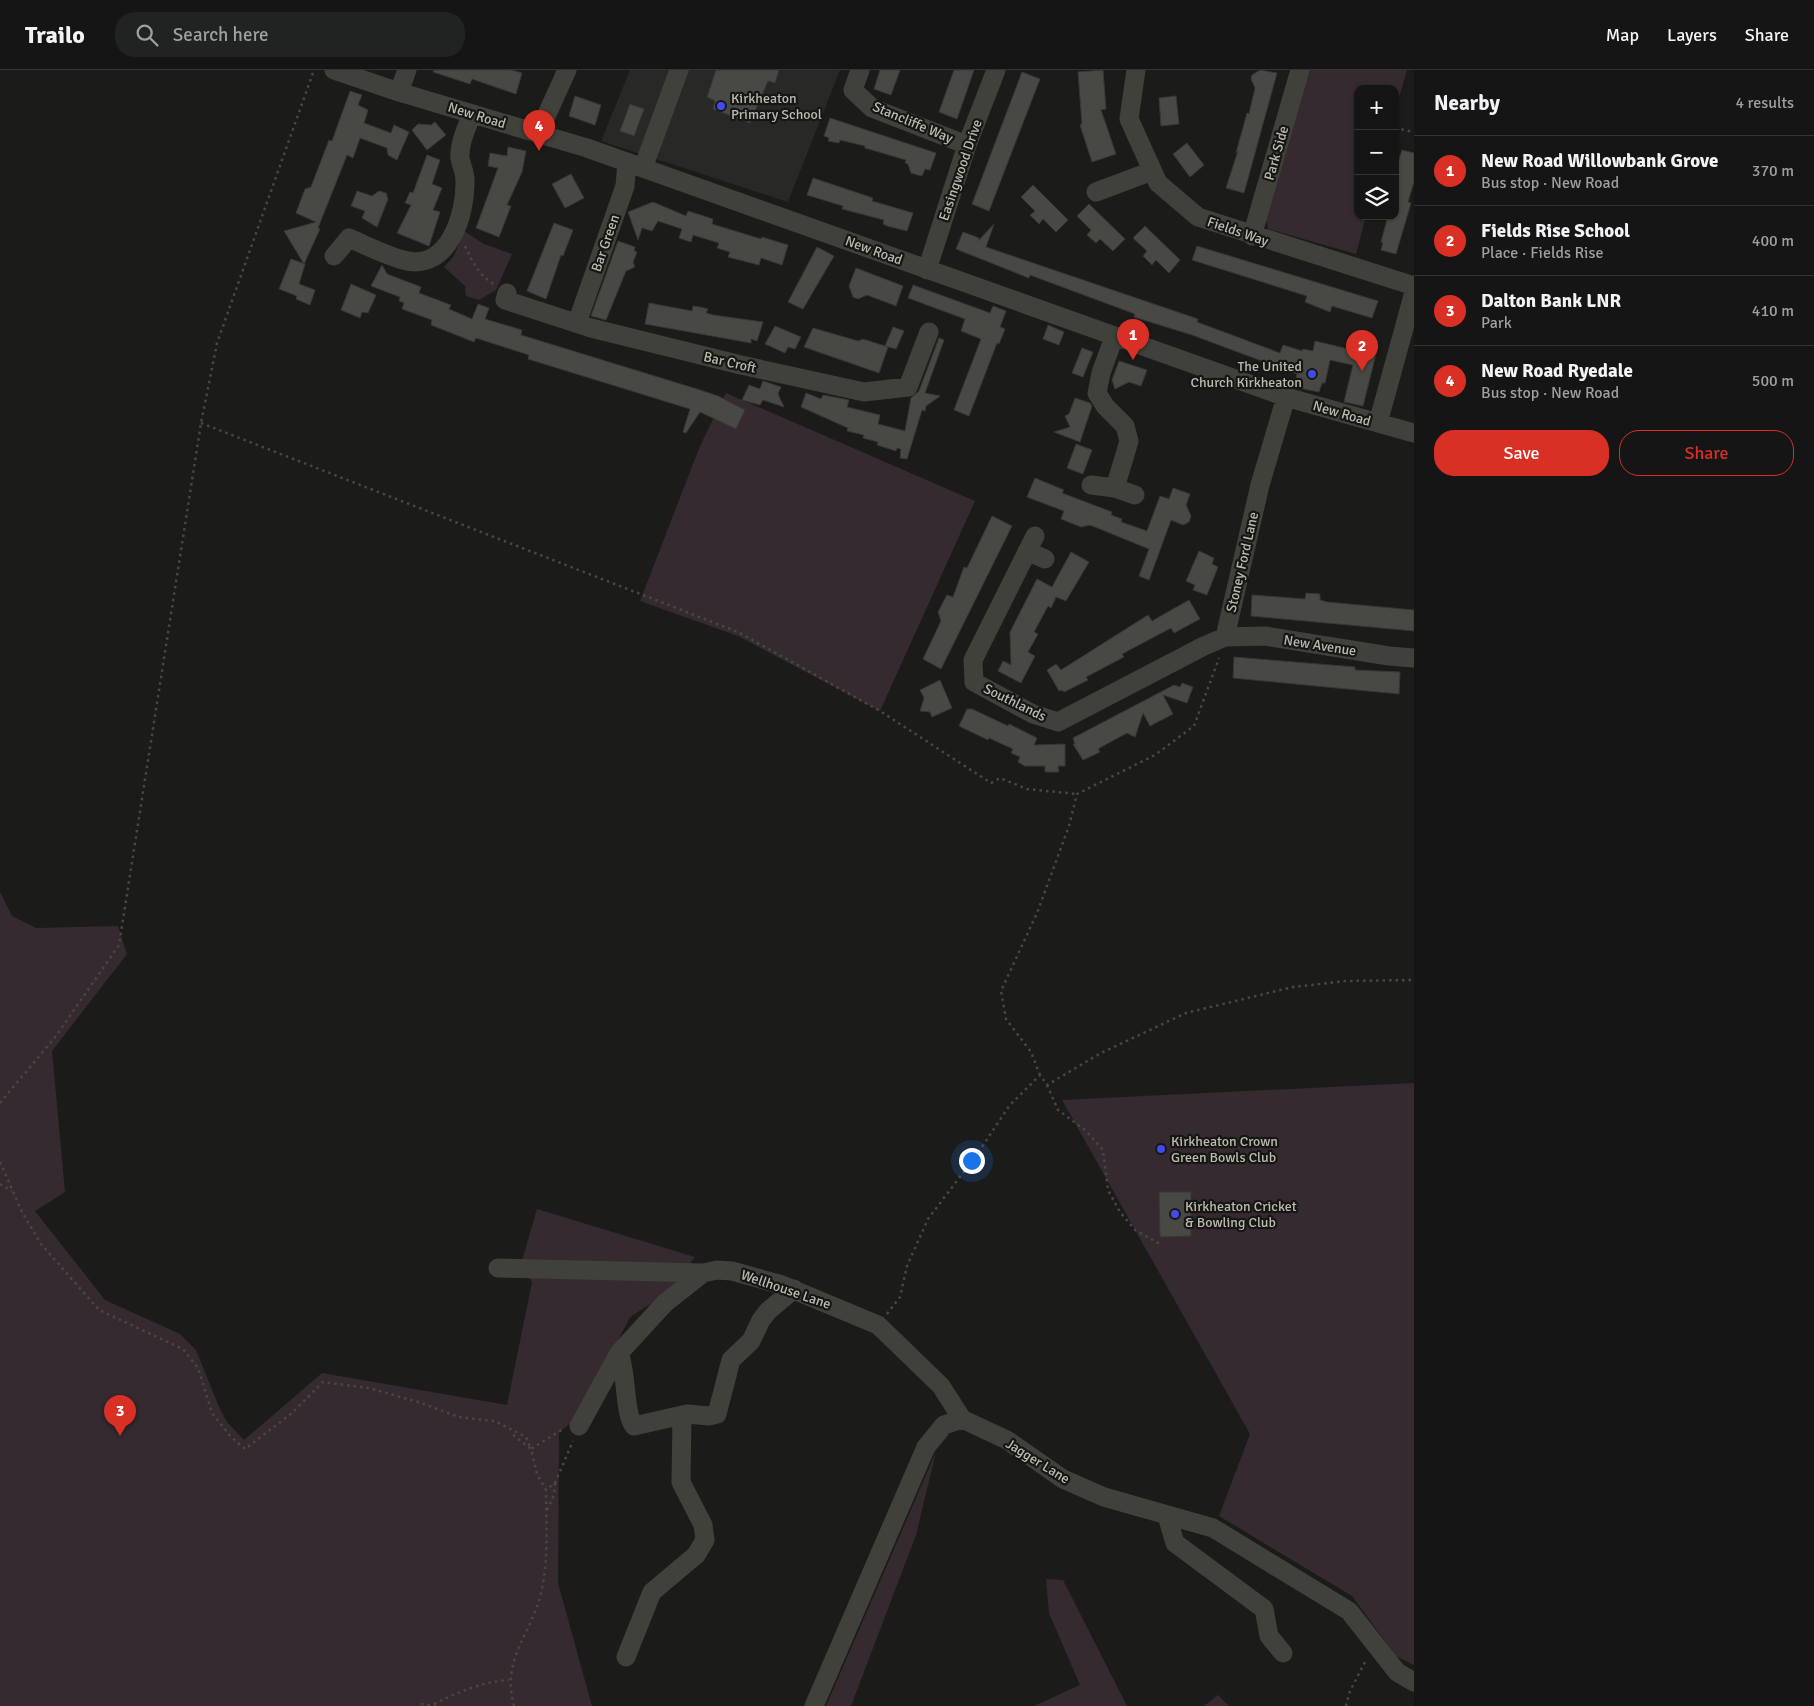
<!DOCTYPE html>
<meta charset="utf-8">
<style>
:root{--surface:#141514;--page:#212222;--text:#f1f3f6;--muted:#9d9fa0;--line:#333434;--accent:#d93025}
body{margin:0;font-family:Signika,sans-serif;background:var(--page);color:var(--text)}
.controls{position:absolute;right:15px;top:15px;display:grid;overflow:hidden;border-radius:10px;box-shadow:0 1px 4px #0004}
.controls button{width:45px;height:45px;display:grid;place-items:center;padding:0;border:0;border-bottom:1px solid var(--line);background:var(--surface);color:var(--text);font:25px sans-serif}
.you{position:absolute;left:971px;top:1090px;width:18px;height:18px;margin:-12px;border:4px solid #fff;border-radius:50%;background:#1a73e8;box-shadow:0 0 0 8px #1a73e833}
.badge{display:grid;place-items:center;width:32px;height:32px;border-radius:50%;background:var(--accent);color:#fff;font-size:16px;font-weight:700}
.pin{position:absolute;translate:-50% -41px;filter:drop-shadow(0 1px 2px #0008)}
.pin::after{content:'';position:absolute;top:26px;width:18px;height:15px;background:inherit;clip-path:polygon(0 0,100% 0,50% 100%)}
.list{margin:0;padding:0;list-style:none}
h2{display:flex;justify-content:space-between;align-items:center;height:65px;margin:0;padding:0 20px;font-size:21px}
h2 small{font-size:16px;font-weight:400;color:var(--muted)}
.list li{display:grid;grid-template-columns:32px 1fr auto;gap:15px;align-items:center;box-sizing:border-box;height:70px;padding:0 20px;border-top:1px solid var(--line)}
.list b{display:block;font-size:19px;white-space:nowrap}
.list p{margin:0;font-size:16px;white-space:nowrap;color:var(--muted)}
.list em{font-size:16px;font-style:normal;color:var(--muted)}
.actions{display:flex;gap:10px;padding:15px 20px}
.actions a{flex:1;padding:11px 0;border:1px solid var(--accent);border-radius:20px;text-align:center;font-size:18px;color:var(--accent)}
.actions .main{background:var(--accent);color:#fff}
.icon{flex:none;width:28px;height:28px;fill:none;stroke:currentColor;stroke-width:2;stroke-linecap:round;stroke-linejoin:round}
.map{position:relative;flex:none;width:1414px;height:1636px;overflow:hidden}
header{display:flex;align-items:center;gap:30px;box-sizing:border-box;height:70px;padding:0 25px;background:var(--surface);border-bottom:1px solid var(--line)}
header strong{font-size:24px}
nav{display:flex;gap:28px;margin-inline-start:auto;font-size:18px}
.search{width:350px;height:45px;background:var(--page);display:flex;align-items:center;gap:12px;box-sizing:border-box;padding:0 18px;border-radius:20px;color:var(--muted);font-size:19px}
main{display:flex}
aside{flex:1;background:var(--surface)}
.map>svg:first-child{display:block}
</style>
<header>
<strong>Trailo</strong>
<div class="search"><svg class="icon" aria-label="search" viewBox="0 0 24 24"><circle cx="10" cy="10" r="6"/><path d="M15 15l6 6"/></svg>Search here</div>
<nav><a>Map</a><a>Layers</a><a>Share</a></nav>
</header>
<main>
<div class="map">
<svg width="1414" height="1636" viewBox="0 0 1414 1636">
<rect width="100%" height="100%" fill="#1b1c1a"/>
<path fill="#282926" d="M630 0H840L788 132 601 71Z"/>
<path fill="#342a30" d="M1308 0H1407L1395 42V19H1358V146H1366L1356 184 1268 159 1265 145Z
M464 161 484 174 512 184 496 220 479 230 466 226 465 216 444 197 454 186Z
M726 323 975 431 880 641 738 566 640 531 700 376Z
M0 822 12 846 36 858 118 856 127 884 52 981 65 1122 35 1141 105 1230 180 1264 196 1280 219 1337 227 1352 244 1370 322 1303 507 1335 532 1212 521 1194 537 1139 695 1187 668 1223 630 1247 578 1348 559 1362 558 1513 592 1636H0Z
M1414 1013V1595L1396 1586 1352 1526 1219 1446 1250 1364 1062 1030Z
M936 1382 916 1465 851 1636H826Z
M1046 1509 1063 1510 1127 1636H1034L1080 1615 1049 1543Z
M1218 1625 1229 1636H1204Z"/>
<path fill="#484944" stroke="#373834" d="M434 0H511L522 3 516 24 472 9 470 14 433 2Z
M716 0H779L775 13 768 11 750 53 713 39 715 31 707 27Z
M880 0H900L891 25 874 19Z
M954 0H974L957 49 939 42Z
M1103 0 1106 39 1101 40 1116 84 1092 92 1080 55 1082 54 1078 2Z
M1260 0 1277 3 1244 123 1226 118 1238 81 1236 83 1247 43 1249 44 1255 18 1251 9 1252 5Z
M1022 2 1040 9 989 141 972 134Z
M350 21 362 25 358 35 368 40 364 53 391 63 394 55 409 62 397 90 388 85 387 78 360 68 353 88 347 85 318 158 320 159 304 194 284 161 316 152 296 143 305 119 311 117 329 70 332 71Z
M575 26 601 35 595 55 569 46Z
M1176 26 1179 54 1161 56 1159 28Z
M630 34 644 39 634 66 620 61Z
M830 48 936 83 930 100 925 99 922 106 911 103 908 94 905 93 906 90 865 78V76L840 70 839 73 828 71 829 68 824 66Z
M435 52 446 65 427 80 412 60 418 54 431 55Z
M1187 73 1204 95 1190 107 1173 84Z
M508 77 526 81 522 102 507 135 511 136 499 167 476 158 498 98 488 96 490 83 507 86Z
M1402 80 1414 83V112L1408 132 1411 133 1396 184 1381 180 1383 173 1381 172 1388 146H1395V101Z
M427 85 440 90 432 114 442 118 433 140 440 142 429 176 397 163 411 135 405 133 410 122 413 123Z
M571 104 584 128 565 138 552 114Z
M813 108 873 128 872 131 913 143 907 161 887 156 883 154 884 150 842 139 843 136 807 125Z
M1033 115 1068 150 1056 162 1043 149 1039 154 1030 145 1035 141 1021 127Z
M357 121 372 126 379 121 386 123 388 129 377 157 362 148 365 141 351 136Z
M653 132 686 146 688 141 713 149 712 154 761 169 762 167 788 175 782 195 761 188 759 195 728 187 730 182 717 178 719 173 693 165 691 172 679 168 682 159 658 151 652 161 642 158 638 170 628 142Z
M1089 134 1125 169 1113 181 1100 169 1096 173 1087 165 1091 160 1077 146Z
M554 153 573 160 563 186 561 185 546 229 527 221Z
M994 154 986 177 1198 249 1197 252 1280 283 1283 275 1302 281 1303 279 1313 281 1315 271 1357 281 1359 272 1378 276 1363 336 1344 332 1353 295 1330 290 1325 313H1322L1319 322 1294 317 1297 304 1192 265 1134 247 1135 244 1030 205 1029 208 956 179 963 162 979 168 978 171Z
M1145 156 1180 190 1169 203 1156 190 1152 195 1143 186 1147 181 1133 168Z
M618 171 635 177 634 181 637 182 633 192 635 197 626 201 606 250 591 246Z
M1197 176 1378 231 1372 248 1332 236 1330 242 1305 232 1307 226 1192 190Z
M817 177 834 186 803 239 788 232Z
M291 189 305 194 299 214 315 220 310 235 296 229 297 226 279 219Z
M382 195 387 204 421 217 419 223 451 235 449 239 472 249 478 234 489 238 485 249 522 260 521 265 697 319 718 326 745 340 736 359 700 342 686 363 683 362 690 339 528 289 529 285 476 268 474 272 431 255 432 250 402 239 404 233 399 231 400 227 371 216Z
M856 198 903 216 896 236 867 225 858 229 853 227 849 216Z
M351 214 376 225 368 243 362 242 360 248 341 240Z
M913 215 990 243 993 236 1006 241 1000 257 1005 259 999 274 997 273 969 346 954 340 981 269 961 261 965 249 908 228Z
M649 233 692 241 693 236 700 237 708 239 706 243 713 245 763 252 757 271 751 269V273L645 254Z
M1048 255 1064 262 1059 275 1043 269Z
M775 256 801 267 795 279 788 277 785 283 765 274Z
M893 257 904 261 896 279 885 276Z
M813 258 858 271 863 269 888 277 879 303 804 277Z
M939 268 944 270 925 323 940 326 926 336 925 341 922 340 907 389 900 388 901 379 897 378 896 381 877 375 878 372 863 368 864 365 847 361 848 358 801 337 806 323 821 329 823 325 849 330 847 337 880 345 878 354 905 361 911 328 919 321Z
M1082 278 1093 282 1083 307 1072 303Z
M1119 291 1147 300 1141 316 1129 312 1115 319 1112 310Z
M763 311 781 317 778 324 784 337 763 330 760 335 742 330 749 315 760 319Z
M1075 328 1090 333 1092 336 1080 372 1054 362 1070 357 1065 346 1069 344Z
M1076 374 1092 380 1083 404 1067 398Z
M1035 408 1064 420 1062 423 1112 442 1111 445 1122 449 1121 452 1147 461 1160 426 1169 429 1173 418 1190 424 1186 435 1191 446 1189 452 1183 455 1171 450 1149 510 1139 506 1149 479 1090 455 1081 457 1061 449 1064 441 1027 427Z
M992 446 1012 456 941 599 923 589 941 551 938 542 947 525 953 527 964 497 967 498Z
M1199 481 1214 488 1212 494 1218 497 1207 525 1193 520 1195 515 1186 511Z
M1071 482 1089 492 1066 531 1056 527 1051 538 1048 536 1034 562 1038 564 1028 582 1035 586 1021 613 998 601 1003 591 1011 595 1010 562 1037 509 1052 517Z
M1306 523 1320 524V530L1327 532 1414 540V561L1251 546 1252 525 1305 529Z
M1189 530 1200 549 1174 563 1171 558 1122 584 1124 587 1086 607 1088 610 1064 622 1062 620 1059 621 1047 600 1056 594 1061 600 1148 545 1152 551Z
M1234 587 1355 597V600L1400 602 1399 624 1233 608Z
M940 610 952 638 932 647 930 642 920 641 924 628 920 620Z
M1182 613 1193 617 1187 633 1163 625 1173 644 1150 656 1143 643 1135 667 1127 663 1103 676 1098 679 1100 682 1083 690 1073 674H1075L1073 668 1174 615 1180 617Z
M967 639H972L1008 656 1009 654 1037 668 1034 675 1065 674V696H1058L1059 702H1045V696H1025L1018 692 1020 687 1011 683 1013 679 989 668 988 670 959 656Z
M1159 1122H1191V1166L1160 1167Z"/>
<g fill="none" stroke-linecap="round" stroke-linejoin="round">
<path stroke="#484841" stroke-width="2.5" stroke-dasharray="2.5 4" stroke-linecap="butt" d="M1395 58 1414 62
M465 176C473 192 477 204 494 214
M201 353 738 562 880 641 991 713 1000 708 1027 719 1077 724
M1040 1005 1031 982 1006 949 1001 921 1037 843 1069 756 1077 724 1155 685 1194 656 1219 588
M1047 1015 1058 1040 1085 1060 1103 1080 1108 1120 1120 1142 1135 1160 1160 1174
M0 1033 56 966 119 875 201 353 217 273 314 0
M0 1092 22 1142 41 1174 99 1240 183 1279 198 1298 212 1343 231 1367 245 1379 292 1343 323 1312 369 1318 418 1332 459 1347 495 1351 526 1367 531 1379 563 1359
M0 1114 12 1121
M887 1244 900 1227 907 1196 928 1149 978 1083 1009 1036 1040 1005 1047 1015 1101 983 1186 943 1293 917 1346 911 1414 910
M513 1365 531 1379 537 1404 546 1420 555 1413 573 1371
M547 1440 554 1425 555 1413
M421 1634 436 1636
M434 1634C458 1622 482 1612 509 1610
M514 1636C501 1588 531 1566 541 1523 549 1490 546 1454 546 1420
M1346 1636 1350 1621 1366 1590"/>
<path stroke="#40413b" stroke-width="19" d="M334 0 399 22 587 78 1286 327 1414 363
M860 0 853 20 872 38 967 75
M1136 0 1129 49 1158 113 1198 147 1414 216
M399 22 407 0
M538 64 567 0
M643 98 679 0
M1096 122 1152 101
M1252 166 1300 0
M334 186 349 168C367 176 385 185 403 190 448 203 466 145 465 110 465 102 461 95 460 88 459 73 467 57 472 44
M927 200 967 75 996 0
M507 223 505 230 591 258 741 295 864 322 908 317 929 262
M577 253 625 116 627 92
M1114 267 1101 303 1097 323 1105 336 1125 356 1129 371 1115 418
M1378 353 1414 222
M1091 415 1115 418 1135 425
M1035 466 973 590 974 612 1033 644 1058 652 1204 576 1225 567 1265 566 1389 586 1414 588
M1027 481 1045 489
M1225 567 1260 415 1286 327
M498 1198 703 1203
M619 1283C627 1301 624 1345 634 1356L687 1344 709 1346 717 1344 731 1290 751 1271 761 1250 768 1241 794 1219
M579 1356 619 1283 665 1233 703 1203 717 1200 732 1201 782 1215 878 1255 941 1316 962 1349
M1167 1446 1175 1473 1264 1539 1269 1566 1283 1583
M626 1587 652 1522 696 1485 705 1470 703 1455 681 1412 682 1345
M814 1636 926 1377 944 1355 962 1349 1007 1370 1063 1409 1104 1427 1213 1458 1349 1541 1397 1602 1414 1612"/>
</g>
<g fill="#424aec" stroke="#161715" stroke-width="2">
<circle cx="721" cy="36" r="5"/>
<circle cx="1312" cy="304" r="5"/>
<circle cx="1161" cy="1079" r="5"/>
<circle cx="1175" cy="1144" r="5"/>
</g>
<g text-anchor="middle" stroke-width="4.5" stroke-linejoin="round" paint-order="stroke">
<g font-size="14" fill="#bbbbad" stroke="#161715" text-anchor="start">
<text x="731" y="33">Kirkheaton<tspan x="731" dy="16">Primary School</tspan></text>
<text x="1302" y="301" text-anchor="end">The United<tspan x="1302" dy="16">Church Kirkheaton</tspan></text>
<text x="1171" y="1076">Kirkheaton Crown<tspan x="1171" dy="16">Green Bowls Club</tspan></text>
<text x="1185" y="1141">Kirkheaton Cricket<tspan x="1185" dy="16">&amp; Bowling Club</tspan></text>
</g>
<g font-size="14" fill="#bbbbad" stroke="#161715">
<text transform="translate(477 45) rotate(17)" y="5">New Road</text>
<text transform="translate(913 52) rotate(23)" y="5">Stancliffe Way</text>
<text transform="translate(1276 83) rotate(-74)" y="5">Park Side</text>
<text transform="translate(960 100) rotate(-71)" y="5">Easingwood Drive</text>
<text transform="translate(1238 161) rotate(19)" y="5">Fields Way</text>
<text transform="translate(605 173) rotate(-71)" y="5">Bar Green</text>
<text transform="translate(874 180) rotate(20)" y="5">New Road</text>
<text transform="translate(730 292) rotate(13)" y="5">Bar Croft</text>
<text transform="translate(1342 343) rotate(16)" y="5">New Road</text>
<text transform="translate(1242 492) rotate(-77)" y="5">Stoney Ford Lane</text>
<text transform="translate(1320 575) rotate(9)" y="5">New Avenue</text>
<text transform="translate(1015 632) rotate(26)" y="5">Southlands</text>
<text transform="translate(786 1219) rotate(19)" y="5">Wellhouse Lane</text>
<text transform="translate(1038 1391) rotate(32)" y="5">Jagger Lane</text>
</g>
</g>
</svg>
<div class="controls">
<button>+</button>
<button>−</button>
<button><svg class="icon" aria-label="layers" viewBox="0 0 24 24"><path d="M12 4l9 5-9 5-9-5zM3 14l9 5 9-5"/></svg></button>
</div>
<div class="you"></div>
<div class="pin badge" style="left:1133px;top:290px">1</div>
<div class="pin badge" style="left:1362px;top:301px">2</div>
<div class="pin badge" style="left:120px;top:1366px">3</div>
<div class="pin badge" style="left:539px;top:81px">4</div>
</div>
<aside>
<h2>Nearby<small>4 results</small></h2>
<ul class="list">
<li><span class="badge">1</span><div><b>New Road Willowbank Grove</b><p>Bus stop · New Road</p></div><em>370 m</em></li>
<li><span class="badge">2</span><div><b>Fields Rise School</b><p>Place · Fields Rise</p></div><em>400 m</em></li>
<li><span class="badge">3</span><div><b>Dalton Bank LNR</b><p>Park</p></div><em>410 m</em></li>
<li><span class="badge">4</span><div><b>New Road Ryedale</b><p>Bus stop · New Road</p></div><em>500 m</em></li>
</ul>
<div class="actions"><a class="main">Save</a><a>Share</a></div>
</aside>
</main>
